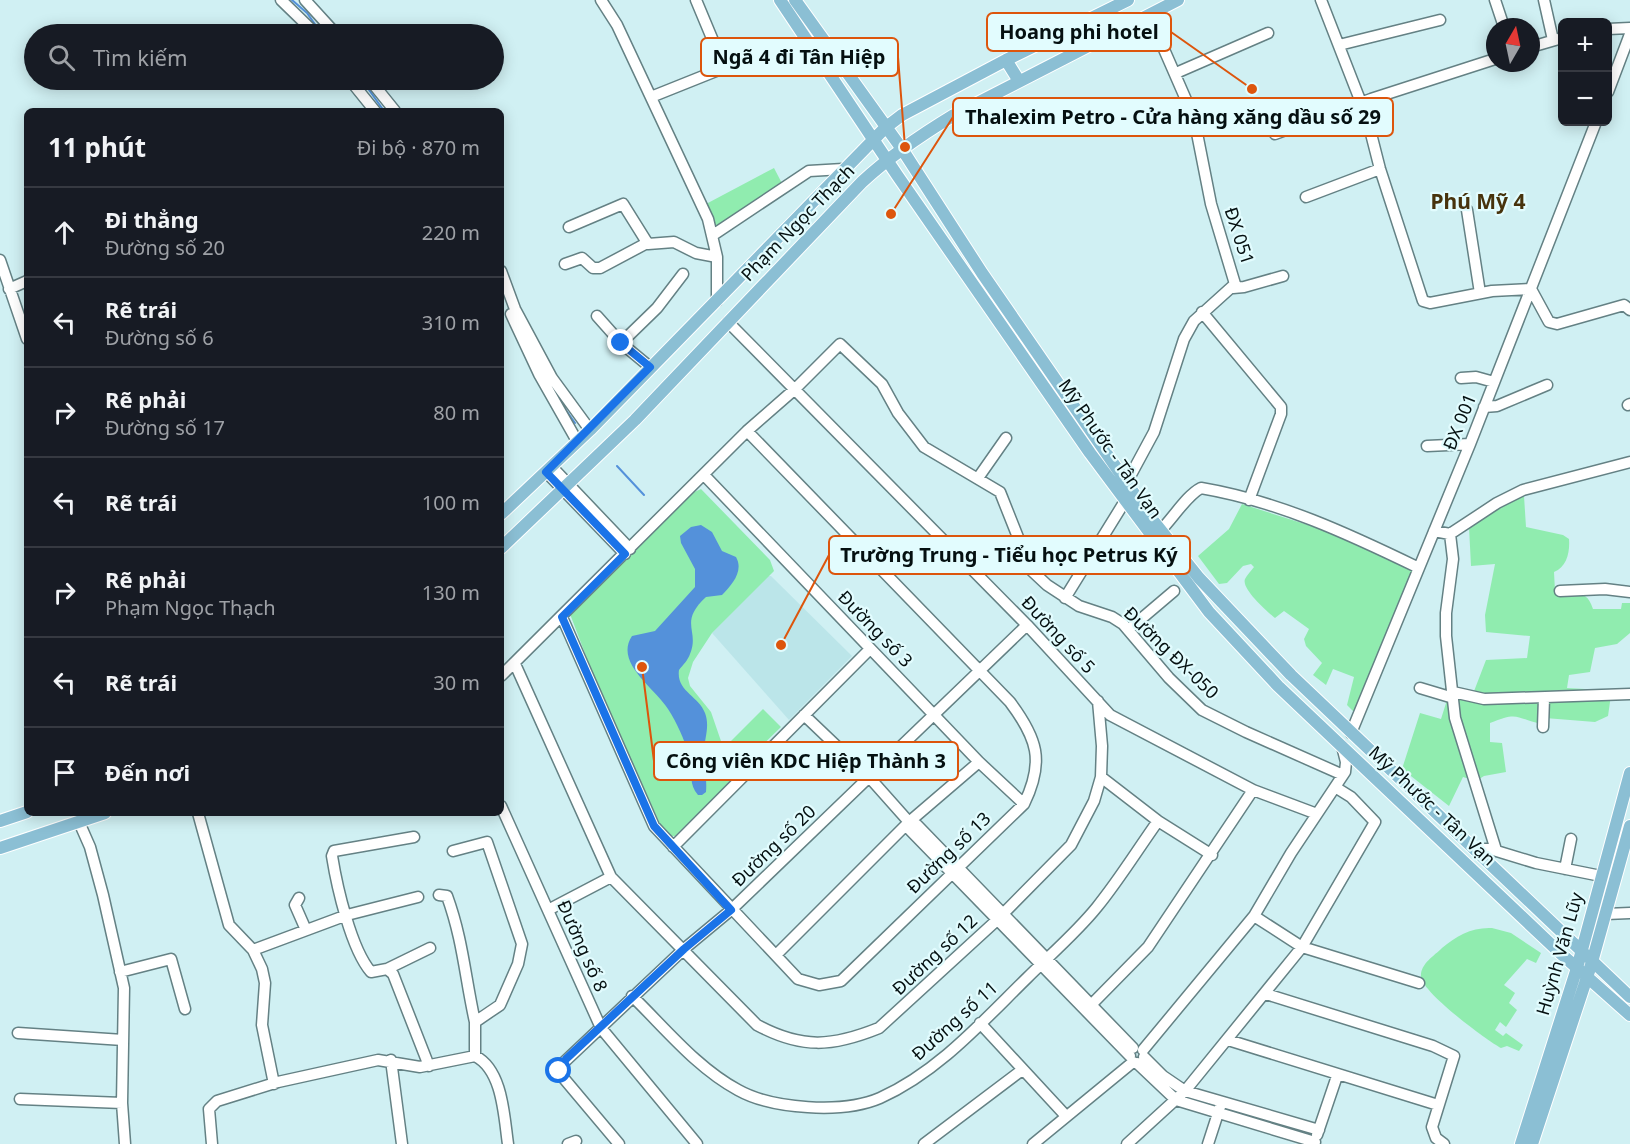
<!DOCTYPE html>
<html lang="vi">
<meta charset="utf-8">
<style>
:root{--surface:#171b24;--page:#20242c;--text:#f1f3f6;--muted:#9ea1a6;--line:#363941}
body{margin:0;font-family:"Noto Sans",sans-serif;background:var(--page);color:var(--text)}
.controls{position:absolute;right:18px;top:18px;display:grid;overflow:hidden;border-radius:9px;box-shadow:0 3px 15px #0003}
.controls button{width:54px;height:54px;display:grid;place-items:center;padding:0;border:0;border-bottom:2px solid var(--line);background:var(--surface);color:var(--text);font:30px sans-serif}
.compass{position:absolute;left:1486px;top:18px;width:54px;height:54px;border-radius:50%;background:var(--surface);box-shadow:0 3px 15px #0003;rotate:9deg}
.stop{position:absolute;width:18px;height:18px;margin:-14px;border:4px solid #1a73e8;border-radius:50%;background:#fff}
.stop.end{background:#1a73e8;border-color:#fff;box-shadow:0 2px 6px #0008}
.list{margin:0;padding:0;list-style:none}
h2{display:flex;justify-content:space-between;align-items:center;height:78px;margin:0;padding:0 24px;font-size:26px}
h2 small{font-size:20px;font-weight:400;color:var(--muted)}
.list li{display:grid;grid-template-columns:39px 1fr auto;gap:18px;align-items:center;box-sizing:border-box;height:90px;padding:0 24px;border-top:2px solid var(--line)}
.list b{display:block;font-size:22px;white-space:nowrap}
.list p{margin:0;font-size:20px;white-space:nowrap;color:var(--muted)}
.list em{font-size:20px;font-style:normal;color:var(--muted)}
.icon{flex:none;width:33px;height:33px;fill:none;stroke:currentColor;stroke-width:2;stroke-linecap:round;stroke-linejoin:round}
.map{position:relative;flex:none;width:1630px;height:1144px;overflow:hidden}
.search{position:absolute;background:var(--surface);box-shadow:0 3px 15px #0003;left:24px;top:24px;width:480px;height:66px;display:flex;align-items:center;gap:15px;box-sizing:border-box;padding:0 21px;border-radius:33px;color:var(--muted);font-size:22px}
.panel{position:absolute;background:var(--surface);box-shadow:0 3px 15px #0003;left:24px;top:108px;width:480px;height:708px;border-radius:9px}
.map>svg:first-child{display:block}
</style>
<div class="map">
<svg width="1630" height="1144" viewBox="0 0 1630 1144">
<rect width="100%" height="100%" fill="#d0f0f3"/>
<path fill="#bbe5e9" d="M768 576H771L852 656 789 720 712 633Z"/>
<path fill="#90ecaf" d="M774 168 787 193 718 237 706 204Z
M701 489 770 560 774 571 712 633 693 662 688 678 690 686 711 712 722 744 746 766 675 836H669L661 826 597 685 570 614 690 494Z
M1524 496 1526 527 1563 535 1569 539C1570 552 1567 567 1554 572L1555 591C1572 600 1585 584 1593 609H1621L1622 603H1630V633L1617 644 1595 648 1590 672 1569 675 1567 688 1585 689 1611 695 1608 716 1595 722 1545 718 1541 724C1515 718 1519 711 1490 723V742L1502 743 1506 772 1484 776 1476 781 1463 777 1449 806 1402 769 1420 713 1441 719 1447 700 1454 697 1471 699 1486 660 1527 658 1530 636 1486 632 1485 615 1495 564 1471 566 1469 527 1499 507Z
M1242 504 1346 537 1412 570 1413 576 1354 712 1347 705 1354 677 1333 669 1326 685 1313 675 1322 663 1306 646 1304 639 1309 629 1284 611 1275 618C1268 612 1241 589 1245 579 1247 575 1251 571 1254 567L1251 564 1243 566 1227 583 1219 584 1198 556 1229 529Z
M763 709 781 727 746 761 729 743Z
M1492 928 1511 933 1541 953 1536 963 1527 959 1504 985 1515 993 1509 1003 1517 1010 1506 1027 1500 1022 1495 1030 1503 1036 1506 1033 1523 1045 1519 1051 1507 1046 1501 1048C1486 1040 1423 993 1421 977 1420 964 1434 956 1442 948 1456 936 1472 927 1492 928Z"/>
<path fill="#5491da" d="M701 525 712 532 722 551 736 557C744 571 732 585 722 595L706 597C678 623 700 630 690 654 688 660 683 665 679 670 676 691 699 696 705 713 711 729 702 743 704 759 705 771 707 780 706 792L702 795H698C687 782 694 770 689 755 684 739 677 723 668 709 655 688 614 663 632 636L655 631 695 587V569L681 543 680 536 691 527Z"/>
<g fill="none" stroke-linecap="round" stroke-linejoin="round">
<path stroke="#5491da" stroke-width="2" d="M292 0 307 13 322 34
M362 80 384 111
M563 406 575 423
M617 466 644 495"/>
<g stroke="#648184" stroke-width="13">
<path id="minor" d="M281 0 316 34
M305 0 336 34
M601 0 617 25 708 219 717 257V301
M696 0 724 67
M1321 0 1367 118 1380 169 1423 301 1430 303 1492 291 1531 289
M1495 0 1504 27
M1544 0 1553 40
M1608 29 1630 28
M1339 45 1440 20
M1531 47 1562 38
M1176 73 1268 33
M350 80 375 111
M370 80 395 111
M1608 92 1630 34
M651 97 761 53
M1275 134 1371 99 1495 59
M1306 197 1380 169
M1467 210 1480 293
M569 227 623 204 648 244 674 242 696 253 717 257
M713 235 809 171 843 169
M0 260 27 339
M565 264 582 258 593 268H600L647 243
M501 271 515 309 552 378 590 430
M1233 288 1244 287 1283 276
M9 289 27 281
M1531 289 1549 322 1557 324 1624 305 1630 310
M1202 312 1281 407V414L1249 500
M511 314 539 374 577 441
M597 316 621 343 650 367
M728 322 1027 625 1110 715 1253 790 1317 814
M621 343 657 308 683 274
M1461 378 1476 377 1494 382
M1628 405 1630 404
M1484 407 1497 406 1547 385
M1427 446 1470 444
M552 467 630 549
M546 472 625 554
M704 475 979 762 1024 804
M978 478 1006 438
M1127 482 1154 432 1184 339 1194 321 1235 284 1211 204 1194 118 1149 15
M1161 530C1173 518 1187 495 1201 488 1278 501 1349 534 1419 568
M1434 531 1450 534 1497 503 1523 490 1630 462
M1450 534 1453 559 1446 613V636L1455 718 1496 850
M1560 591 1605 589 1630 592
M1065 598 1125 501
M562 617 654 826 798 979 819 985 841 981 1024 804C1045 761 1037 738 1010 702L747 431
M1128 630 1174 591
M515 664 611 877 757 1025C802 1049 832 1047 879 1028L997 920 1071 845 1094 801 1101 777 1102 746 1098 701
M501 676 747 431 795 389 840 344 882 384 898 413 924 447 1000 492 1031 570 1047 585 1079 606 1112 617 1123 624 1169 678 1202 710 1246 732 1343 775
M1420 688 1450 697 1453 692
M1453 692 1484 699 1630 694
M804 715 869 777 909 822 917 825 1133 1048
M1543 727 1544 698
M1351 733 1470 444 1596 122
M1101 777 1158 821 1212 855
M501 806 601 1028 697 1144
M198 813 229 925 253 950 262 969 265 983 262 1025 274 1084
M79 822 90 847 103 895 124 988 122 1103 125 1144
M909 822 910 830 1130 1056
M414 837 334 851 332 856C337 887 351 949 371 972L387 969 393 974 429 1066
M673 847 870 649
M1476 849H1490L1536 863 1601 876
M453 851 487 842 522 944 518 964 500 1005 475 1022V1056
M1565 869 1571 839
M439 895 447 896C463 940 465 977 475 1022
M299 898 295 905 306 930
M548 910 611 877
M1606 914 1630 913
M1254 916 1302 947 1419 983
M253 950 347 915 418 897
M777 954 909 822 979 762
M387 969 430 948
M120 972 171 959 185 1009
M1266 994 1433 1046 1454 1056 1432 1127 1436 1138 1444 1144
M632 996C665 1028 697 1068 738 1090 772 1109 843 1114 880 1098 938 1072 982 1022 1027 978 1050 955 1077 932 1097 907 1119 880 1138 849 1158 821
M1091 1005 1148 947 1253 790
M980 1023 1066 1116
M18 1033 123 1040
M1228 1040 1438 1105
M1143 1050 1254 916 1291 853 1345 772 1346 762 1342 746
M1144 1057 1163 1076 1185 1091 1319 1130
M391 1060 402 1144
M1137 1063 1176 1100 1315 1142
M20 1099 122 1103
M1317 1135 1337 1076
M212 1144 209 1109 217 1101 278 1082 378 1060 420 1067 475 1056C503 1070 504 1117 508 1144
M568 1144 576 1141
M619 1144 561 1075 560 1066 684 949 731 910 1027 625
M924 1144 1022 1070
M1033 1144 1133 1062
M1127 1144 1185 1091 1302 947 1375 822 1351 797 1335 787
M1208 1144 1220 1107"/>
</g>
<g stroke="#fff" stroke-width="14">
<path id="major" d="M780 0 897 175 1090 453 1209 612 1278 686 1559 952 1630 1015
M795 0 902 149 982 273 1151 518 1199 578 1291 675 1630 997
M1006 60 1019 81
M501 514 590 430 885 128 902 115 1006 60 1128 0
M501 548 635 420 862 182C890 156 921 135 954 115L1178 0
M0 821 27 812
M0 848 105 813
M1521 1144 1577 968 1630 773
M1532 1144 1592 962 1630 826"/>
</g>
<use href="#minor" stroke="#fff" stroke-width="10"/>
<use href="#major" stroke="#8bbfd4" stroke-width="12"/>
</g>
<g fill="none" stroke-linecap="round" stroke-linejoin="round">
<path stroke="#1a73e8" stroke-width="8" d="M559 1071 566 1059 684 949 731 910 654 826 562 617 625 554 546 472 650 367 621 343"/>
</g>
<g text-anchor="middle" stroke-width="4.5" stroke-linejoin="round" paint-order="stroke">
<g font-size="18" fill="#051011" stroke="#e2fcfe">
<text transform="translate(798 223) rotate(-46)" y="6">Phạm Ngọc Thạch</text>
<text transform="translate(1239 236) rotate(72)" y="6">ĐX 051</text>
<text transform="translate(1460 422) rotate(-68)" y="6">ĐX 001</text>
<text transform="translate(1110 449) rotate(55)" y="6">Mỹ Phước - Tân Vạn</text>
<text transform="translate(875 629) rotate(46)" y="6">Đường số 3</text>
<text transform="translate(1058 635) rotate(47)" y="6">Đường số 5</text>
<text transform="translate(1171 653) rotate(44)" y="6">Đường ĐX-050</text>
<text transform="translate(1432 806) rotate(43)" y="6">Mỹ Phước - Tân Vạn</text>
<text transform="translate(774 846) rotate(-44)" y="6">Đường số 20</text>
<text transform="translate(949 853) rotate(-44)" y="6">Đường số 13</text>
<text transform="translate(582 946) rotate(66)" y="6">Đường số 8</text>
<text transform="translate(1560 954) rotate(-74)" y="6">Huỳnh Văn Lũy</text>
<text transform="translate(935 955) rotate(-43)" y="6">Đường số 12</text>
<text transform="translate(955 1021) rotate(-42)" y="6">Đường số 11</text>
</g>
<g font-size="21" font-weight="bold" fill="#47330d" stroke="#e2fcfe">
<text x="1478" y="209">Phú Mỹ 4</text>
</g>
</g>
<path fill="none" stroke="#dd550c" stroke-width="2" d="M1252 89L1171 32M905 147L898 57M891 214L953 117M781 645L829 555M642 667L654 761"/>
<g fill="#dd550c" stroke="#e2fcfe" stroke-width="2">
<circle cx="1252" cy="89" r="6"/>
<circle cx="905" cy="147" r="6"/>
<circle cx="891" cy="214" r="6"/>
<circle cx="781" cy="645" r="6"/>
<circle cx="642" cy="667" r="6"/>
</g>
<g fill="#e2fcfe" stroke="#dd550c" stroke-width="2">
<rect x="987" y="13" width="184" height="38" rx="6"/>
<rect x="701" y="38" width="197" height="38" rx="6"/>
<rect x="953" y="98" width="440" height="38" rx="6"/>
<rect x="829" y="536" width="361" height="38" rx="6"/>
<rect x="654" y="742" width="304" height="38" rx="6"/>
</g>
<g font-size="20" text-anchor="middle" font-weight="bold" fill="#051011">
<text x="1079" y="39">Hoang phi hotel</text>
<text x="799" y="64">Ngã 4 đi Tân Hiệp</text>
<text x="1173" y="124">Thalexim Petro - Cửa hàng xăng dầu số 29</text>
<text x="1009" y="562">Trường Trung - Tiểu học Petrus Ký</text>
<text x="806" y="768">Công viên KDC Hiệp Thành 3</text>
</g>
</svg>
<div class="controls">
<button>+</button>
<button>−</button>
</div>
<svg class="compass" viewBox="-18 -18 36 36"><path d="M0-13l5 13h-10z" fill="#e53935"/><path d="M0 13l5-13h-10z" fill="#9ea1a6"/></svg>
<div class="stop" style="left:559px;top:1071px"></div>
<div class="stop end" style="left:621px;top:343px"></div>
<div class="search"><svg class="icon" aria-label="search" viewBox="0 0 24 24"><circle cx="10" cy="10" r="6"/><path d="M15 15l6 6"/></svg>Tìm kiếm</div>
<section class="panel">
<h2>11 phút<small>Đi bộ · 870 m</small></h2>
<ul class="list">
<li><svg class="icon" aria-label="ahead" viewBox="0 0 24 24"><path d="M12 20V5M6 11l6-6 6 6"/></svg><div><b>Đi thẳng</b><p>Đường số 20</p></div><em>220 m</em></li>
<li><svg class="icon" aria-label="left" viewBox="0 0 24 24"><path d="M17 20v-9H6M10 6l-5 5 5 5"/></svg><div><b>Rẽ trái</b><p>Đường số 6</p></div><em>310 m</em></li>
<li><svg class="icon" aria-label="right" viewBox="0 0 24 24"><path d="M7 20v-9h11M14 6l5 5-5 5"/></svg><div><b>Rẽ phải</b><p>Đường số 17</p></div><em>80 m</em></li>
<li><svg class="icon" aria-label="left" viewBox="0 0 24 24"><path d="M17 20v-9H6M10 6l-5 5 5 5"/></svg><div><b>Rẽ trái</b></div><em>100 m</em></li>
<li><svg class="icon" aria-label="right" viewBox="0 0 24 24"><path d="M7 20v-9h11M14 6l5 5-5 5"/></svg><div><b>Rẽ phải</b><p>Phạm Ngọc Thạch</p></div><em>130 m</em></li>
<li><svg class="icon" aria-label="left" viewBox="0 0 24 24"><path d="M17 20v-9H6M10 6l-5 5 5 5"/></svg><div><b>Rẽ trái</b></div><em>30 m</em></li>
<li><svg class="icon" aria-label="arrive" viewBox="0 0 24 24"><path d="M6 21V4h12l-3 4 3 4H6"/></svg><div><b>Đến nơi</b></div></li>
</ul>
</section>
</div>
